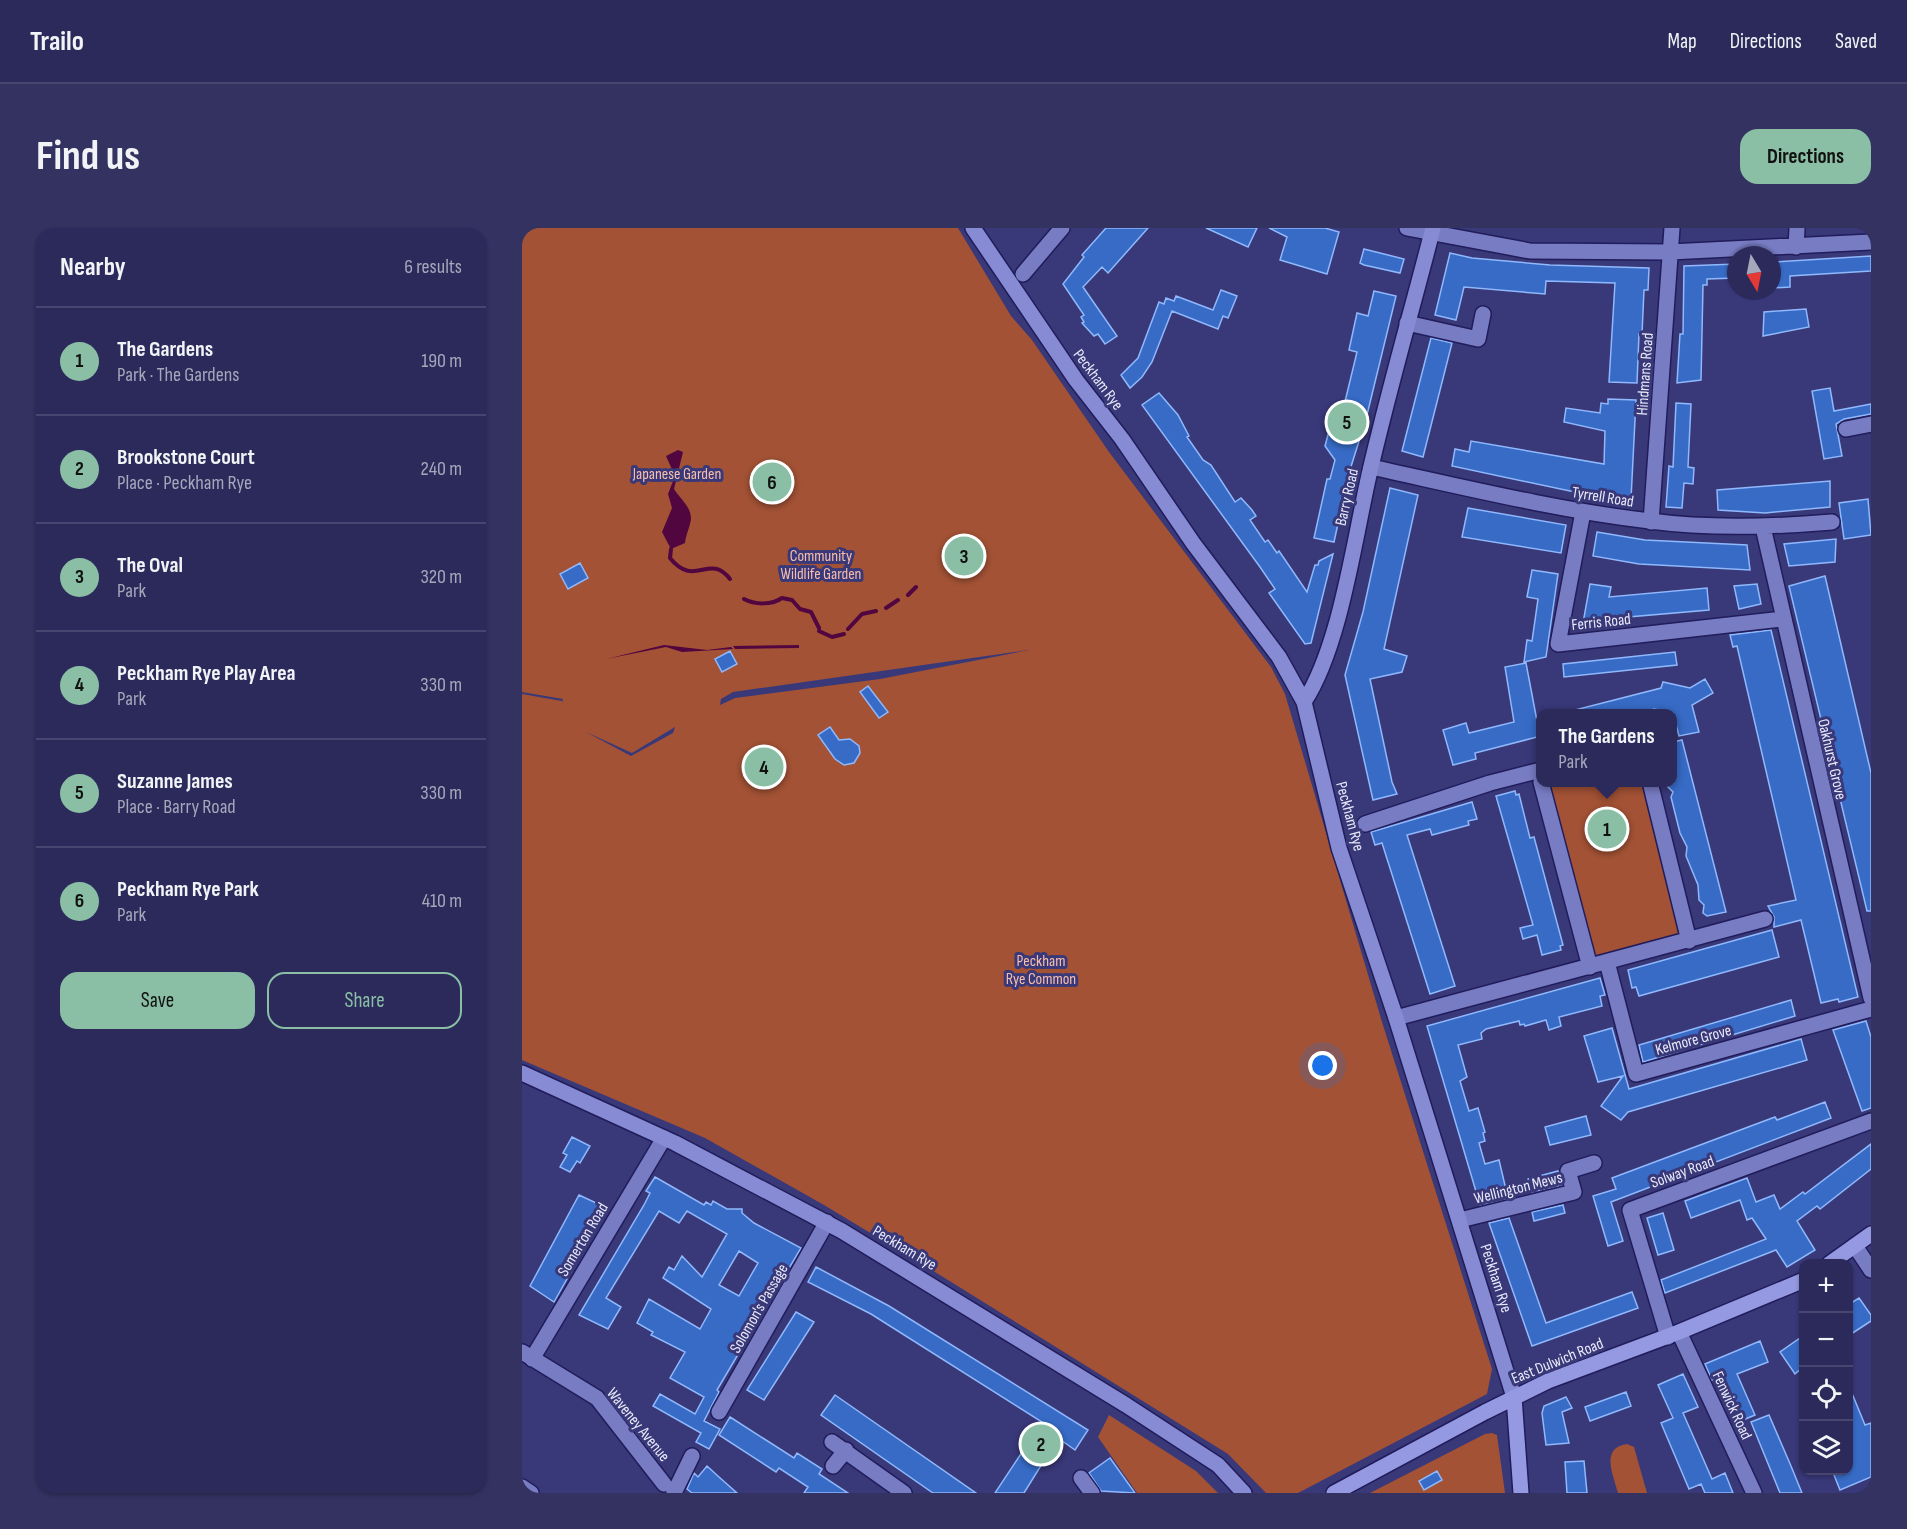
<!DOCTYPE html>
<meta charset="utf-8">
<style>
:root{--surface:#2b2a5b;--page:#333261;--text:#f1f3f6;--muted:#a6a7bb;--line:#474671;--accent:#8abfa5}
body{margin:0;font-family:"Sofia Sans Condensed",sans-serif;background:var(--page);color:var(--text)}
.controls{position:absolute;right:18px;bottom:18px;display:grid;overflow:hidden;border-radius:12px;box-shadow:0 2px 4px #0004}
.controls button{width:54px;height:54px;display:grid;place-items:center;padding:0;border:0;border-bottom:2px solid var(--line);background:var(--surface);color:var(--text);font:30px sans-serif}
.compass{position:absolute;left:1205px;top:18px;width:54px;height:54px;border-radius:50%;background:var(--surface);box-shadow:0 2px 4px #0004;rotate:170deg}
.you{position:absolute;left:801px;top:838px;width:21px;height:21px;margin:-15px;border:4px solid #fff;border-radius:50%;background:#1a73e8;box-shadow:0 0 0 9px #1a73e833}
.badge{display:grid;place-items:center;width:39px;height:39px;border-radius:50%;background:var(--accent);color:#111;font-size:20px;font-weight:700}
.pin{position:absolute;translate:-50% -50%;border:3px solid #fff;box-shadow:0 2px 6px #0006}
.popup{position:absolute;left:1014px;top:481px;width:141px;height:78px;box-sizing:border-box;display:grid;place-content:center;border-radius:12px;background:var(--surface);filter:drop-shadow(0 2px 4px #0005);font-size:20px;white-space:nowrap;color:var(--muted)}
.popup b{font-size:22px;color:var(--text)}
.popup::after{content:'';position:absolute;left:50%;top:100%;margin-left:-12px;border:12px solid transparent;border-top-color:var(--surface)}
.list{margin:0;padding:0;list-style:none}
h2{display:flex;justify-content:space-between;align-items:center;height:78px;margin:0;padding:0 24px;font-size:26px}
h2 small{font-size:20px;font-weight:400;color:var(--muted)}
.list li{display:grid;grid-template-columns:39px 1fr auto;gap:18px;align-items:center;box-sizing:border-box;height:108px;padding:0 24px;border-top:2px solid var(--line)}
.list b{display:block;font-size:22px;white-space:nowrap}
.list p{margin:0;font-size:20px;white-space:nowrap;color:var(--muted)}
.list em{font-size:20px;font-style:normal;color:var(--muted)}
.actions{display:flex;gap:12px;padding:18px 24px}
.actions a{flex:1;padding:14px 0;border:2px solid var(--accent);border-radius:18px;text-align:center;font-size:21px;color:var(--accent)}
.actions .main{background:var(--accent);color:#111}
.icon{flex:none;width:33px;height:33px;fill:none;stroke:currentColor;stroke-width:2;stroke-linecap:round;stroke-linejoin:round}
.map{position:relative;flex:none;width:1349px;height:1265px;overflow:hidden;border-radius:18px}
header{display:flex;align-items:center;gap:36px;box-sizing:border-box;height:84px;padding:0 30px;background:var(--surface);border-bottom:2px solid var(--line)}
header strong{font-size:28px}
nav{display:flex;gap:33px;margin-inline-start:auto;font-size:21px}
.intro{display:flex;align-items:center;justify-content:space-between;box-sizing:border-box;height:144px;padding:0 36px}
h1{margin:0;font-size:42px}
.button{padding:15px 27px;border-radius:18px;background:var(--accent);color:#111;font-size:21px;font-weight:700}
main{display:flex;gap:36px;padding:0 36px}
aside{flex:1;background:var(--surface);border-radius:18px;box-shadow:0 2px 4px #0004}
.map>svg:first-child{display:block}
</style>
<header>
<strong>Trailo</strong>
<nav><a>Map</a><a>Directions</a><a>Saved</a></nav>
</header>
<div class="intro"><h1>Find us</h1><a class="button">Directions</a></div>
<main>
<aside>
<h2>Nearby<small>6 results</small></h2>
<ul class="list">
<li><span class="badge">1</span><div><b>The Gardens</b><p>Park · The Gardens</p></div><em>190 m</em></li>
<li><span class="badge">2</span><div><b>Brookstone Court</b><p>Place · Peckham Rye</p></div><em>240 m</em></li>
<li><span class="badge">3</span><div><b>The Oval</b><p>Park</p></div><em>320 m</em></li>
<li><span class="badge">4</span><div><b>Peckham Rye Play Area</b><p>Park</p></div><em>330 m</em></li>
<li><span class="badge">5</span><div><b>Suzanne James</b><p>Place · Barry Road</p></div><em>330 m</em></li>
<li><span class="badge">6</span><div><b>Peckham Rye Park</b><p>Park</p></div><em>410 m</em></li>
</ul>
<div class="actions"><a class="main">Save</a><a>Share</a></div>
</aside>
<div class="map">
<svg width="1349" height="1265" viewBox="0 0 1349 1265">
<rect width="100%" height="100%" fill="#393879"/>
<path fill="#a35235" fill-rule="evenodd" d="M0 0H436L489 88 510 112 587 224 749 439 763 466 860 794 970 1141 965 1166 776 1265H744L706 1226 413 1044 302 977 183 910 0 832V466L40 473V475L41 471 0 464ZM507 422 358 451 213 470 198 477 199 471 211 464ZM153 499 151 505 109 528 64 504 110 525Z
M1023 555H1123L1163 710 1070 734Z
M587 1187 674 1243 696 1265H615L576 1209Z
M970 1205 975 1207 983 1265H848L963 1206Z
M1105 1216 1112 1219 1125 1265H1096C1091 1246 1078 1220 1105 1216Z"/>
<path fill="#51063f" d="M156 222 161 224 152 261C158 271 169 278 169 291 168 299 164 306 163 315L149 321 140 304 150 280 146 266 153 248 144 228Z
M142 417 185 422 209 419 211 421 160 424 144 419 84 431Z
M277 417V420L213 421 211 418Z"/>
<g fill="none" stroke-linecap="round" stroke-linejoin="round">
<path stroke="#51063f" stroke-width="4" d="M149 321 148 330C173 361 187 324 208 351
M386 367 394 359
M222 371C233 377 250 377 260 370L270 372 278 381 289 384 297 400
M364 380 376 372
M326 401 340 386 354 383
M297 403 310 409 322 406"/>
</g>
<path fill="#376bc6" stroke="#90b8fc" stroke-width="1.5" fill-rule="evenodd" d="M584 0H626L586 45 580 39 561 59 595 108 583 116 576 106 572 108 560 95 562 94 559 89 562 87 541 56 562 29 560 27Z
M684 0H735L726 19Z
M747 0H803L817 4 805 46 758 32 765 9Z
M842 21 882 31 878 45 842 37 838 35Z
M928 25 950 30 1028 37 1127 40 1126 62H1122L1120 106H1117L1115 155 1087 154 1093 55 1024 53 1023 66 942 59 934 92 913 87Z
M1349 28V43L1268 48V59L1250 60V34Z
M1214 36V50L1185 51V57H1181L1179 152 1155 155 1158 106H1161L1162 38Z
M699 62 715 68 706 90 701 88 696 101 650 83 630 134 620 149 608 160 599 147 616 130 637 74 642 76 644 70 652 73 654 68 691 82Z
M852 63 874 68 844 191 827 245 812 314 792 310 805 251H808L813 232 803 218 812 184 820 186 835 124 827 122 835 85 846 88Z
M1284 81 1287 99 1241 108 1242 84Z
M909 110 930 115 901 229 880 223Z
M1308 160 1312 183 1349 176V186L1322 191 1314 196 1320 228 1302 231 1290 163Z
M637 165 656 187 667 208 665 209 681 232 689 237 713 274 719 270 730 282 734 288 728 292 743 314 746 312 755 325 757 323 785 364 793 337H796L797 333 811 326 789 415 783 416 747 365 753 361 738 339 620 177Z
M1086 171 1114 172 1109 271 1081 270 930 238 933 221 947 224 949 213 1082 236 1083 203 1042 194 1044 180 1078 185 1079 175 1086 176Z
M1154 175 1169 176 1166 239 1172 240 1171 256 1162 255 1160 280 1144 279 1147 238 1151 239Z
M1308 253V279L1243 285 1196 282 1195 262Z
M868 260 896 267 862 421 885 428 880 444 848 451 870 554 875 566 851 572 823 447 841 384Z
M1346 271 1349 307 1322 311 1317 275Z
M946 280 1044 297 1039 325 940 309Z
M1075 304 1123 312 1225 317 1228 342 1117 336 1071 328Z
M1314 311 1313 334 1267 338 1262 316Z
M58 335 66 350 46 361 38 346Z
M1010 342 1036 346 1024 429 1002 434 1005 412 1010 413 1016 371 1005 369Z
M1303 348 1349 545V683H1345L1267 358Z
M1068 356 1089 359 1087 369 1185 360 1187 382 1083 391 1082 396 1061 395Z
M1235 356 1239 376 1217 381 1212 358Z
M1249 402 1336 769 1317 774 1316 771 1299 775 1279 692 1252 699V689L1246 678 1274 672 1215 418 1211 419 1208 407Z
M208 423 215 436 200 444 193 431Z
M1153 424 1155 437 1042 449 1041 436Z
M1004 435 1015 493 1019 492V508L953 525 954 531 931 537 921 502 944 495 947 505 992 494 983 439Z
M1183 451 1191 465 1170 477 1177 504 1157 508 1151 485 1132 481 1120 486H1054L1053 482 1139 460 1141 454 1168 460Z
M346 458 366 484 357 490 338 464Z
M308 499 317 512 328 511 337 518 338 525 332 535 322 537 313 531 296 507Z
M1160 512 1204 684 1185 688 1181 685 1182 677 1177 672 1176 657 1164 628 1165 619 1158 605 1149 569 1151 564 1142 555H1151V514Z
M993 563 994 567 997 566 1008 610 1012 609 1041 717 1038 718 1039 722 1020 727 1015 707 1001 711 998 700 1011 697 974 568Z
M950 574 955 591 946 593 947 597 910 607 908 601 885 607 933 758 908 766 860 615 853 617 849 604Z
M1250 702 1257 729 1117 768 1114 759 1110 760 1106 742Z
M1078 750 1083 767 1078 768 1080 778 1037 789 1039 798 1027 802 1024 792 1003 798 1002 796 998 797 997 793 964 801 959 805 960 811 936 817 945 849 938 853 947 883 956 880 963 904 961 905 963 913 957 915 963 936 977 932 986 970 958 977 905 798Z
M1269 772 1273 788 1121 834 1117 817Z
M1344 793 1349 809V880L1340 883 1311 802Z
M1090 800 1107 861 1279 811 1285 832 1106 884 1099 892 1079 878 1101 848 1076 854 1062 808Z
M1303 874 1309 890 1089 974 1101 1013 1086 1018 1071 968 1094 961 1090 950 1253 889 1255 892Z
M1064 888 1069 907 1028 917 1023 899Z
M50 909 68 918 58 935 55 933 48 944 38 939 45 927 41 925Z
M1349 916V941L1298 981 1295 978 1275 993 1293 1022 1265 1039 1254 1022 1143 1065 1139 1052 1244 1011 1230 990 1225 992 1218 972 1169 990 1163 973 1225 950 1234 974 1252 967 1258 981 1281 964 1283 966Z
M1036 943 1040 957 1009 964 1006 951Z
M133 949 182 977 184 974 189 977 191 973 205 981H220V985L232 995 279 1020 195 1162 197 1164 182 1193 198 1201 187 1221 174 1214 179 1205 131 1178 138 1166 173 1186 182 1169 148 1150 163 1124 129 1107 131 1104 115 1095 127 1071 178 1101 189 1081 141 1050 147 1039 152 1042 160 1028 180 1049 205 1006 165 983 157 995 137 983 84 1070 99 1079 86 1101 57 1087 122 977 128 965 124 963ZM217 1023 236 1035 217 1068 197 1057Z
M57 967 85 980 32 1074 8 1058Z
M1041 977 1043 985 1012 993 1010 984Z
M1141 985 1152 1022 1136 1027 1125 990Z
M987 990 1024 1095 1110 1064 1116 1080 1010 1118 967 995Z
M294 1039 367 1078 566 1202 553 1222 536 1210 502 1265H473L520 1194 349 1086 286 1054Z
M1337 1070 1349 1087V1093L1326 1108V1077Z
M274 1084 292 1094 242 1172 225 1162Z
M1281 1108V1139L1273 1146 1258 1124Z
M1238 1113 1246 1134 1215 1146 1233 1187 1221 1192 1205 1155H1202L1199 1148 1190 1152 1183 1136Z
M1161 1146 1176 1179 1161 1185 1190 1251 1203 1245 1211 1265H1183L1179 1256 1167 1261 1139 1195 1151 1190 1136 1157Z
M1327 1158 1343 1197 1349 1195V1249L1318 1262 1310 1242H1326Z
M1104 1164 1109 1178 1068 1193 1063 1179Z
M313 1167 454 1265H411L299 1187Z
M1044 1169 1050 1180 1040 1184 1047 1215 1024 1217 1020 1185 1022 1178Z
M1247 1187 1269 1238 1280 1265H1258L1229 1194Z
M208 1189 272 1230 275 1225 300 1241 297 1246 326 1265H282L286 1259 257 1240 254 1244 197 1207Z
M588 1230 613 1265 579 1263 567 1245Z
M1062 1233 1065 1265H1045L1043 1234Z
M185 1238 197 1249 215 1265H170L165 1261 172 1245 176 1249Z
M915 1243 920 1252 902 1262 897 1253Z"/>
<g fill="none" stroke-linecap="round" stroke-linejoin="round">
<g stroke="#211c5b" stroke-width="18">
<path id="street" d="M885 0 1008 23 1148 24 1349 14
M1274 19 1275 0
M501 46 540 0
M885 95 956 111 961 86
M1324 201 1349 196
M849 239C941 259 1034 282 1128 293 1188 301 1250 299 1310 294
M1061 284 1036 416 1260 391
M1129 294 1150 0
M1241 299 1349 770
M1019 554 1068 739
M1128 554 1167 713
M843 596 968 555 1019 542
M1085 734 1114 846 1349 781
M874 790 1243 691
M938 992 1052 964 1046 943 1072 935
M1333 1018 1349 1042
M1157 1104 1232 1265
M1146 1109 1108 982 1349 893
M0 1124 75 1170 142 1256
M10 1131 142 910
M197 1184 305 994
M310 1214 382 1265
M311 1238 324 1222
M559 1250 570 1265
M0 1259 9 1265
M152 1265 170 1228"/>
</g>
<g stroke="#211c5b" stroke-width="18">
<path id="secondary" d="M451 0 554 152 600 211 671 315 757 429 782 474 817 620 874 790 992 1169
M782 474C818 419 832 313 847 247 866 164 890 82 911 0
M0 845 153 915 320 1003 604 1177 696 1237 722 1265"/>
</g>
<g stroke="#211c5b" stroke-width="18">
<path id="primary" d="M1307 1036 1349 1006
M992 1169 999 1265
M812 1265 963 1184 1026 1153 1157 1104 1282 1052"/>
</g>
<use href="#street" stroke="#787cc3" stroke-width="15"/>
<use href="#secondary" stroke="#868bd3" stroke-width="15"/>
<use href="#primary" stroke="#9599e2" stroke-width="15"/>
</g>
<g text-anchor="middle" stroke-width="6" stroke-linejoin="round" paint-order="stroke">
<g font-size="16" fill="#e8eaf9" stroke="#393879">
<text transform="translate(1122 146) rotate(-86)" y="6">Hindmans Road</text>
<text transform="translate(577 151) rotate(53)" y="6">Peckham Rye</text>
<text transform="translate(1081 268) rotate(9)" y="6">Tyrrell Road</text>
<text transform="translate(824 269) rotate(-77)" y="6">Barry Road</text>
<text transform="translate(1079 393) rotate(-6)" y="6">Ferris Road</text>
<text transform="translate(1311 531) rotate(77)" y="6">Oakhurst Grove</text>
<text transform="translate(829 588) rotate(75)" y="6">Peckham Rye</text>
<text transform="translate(1171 811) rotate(-15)" y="6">Kelmore Grove</text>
<text transform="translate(1160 943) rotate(-20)" y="6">Solway Road</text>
<text transform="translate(996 959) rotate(-14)" y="6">Wellington Mews</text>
<text transform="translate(60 1011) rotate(-59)" y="6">Somerton Road</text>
<text transform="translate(383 1019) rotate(31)" y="6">Peckham Rye</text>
<text transform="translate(975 1050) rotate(72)" y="6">Peckham Rye</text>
<text transform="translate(236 1080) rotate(-60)" y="6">Solomon's Passage</text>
<text transform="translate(1035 1132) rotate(-22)" y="6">East Dulwich Road</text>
<text transform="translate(1211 1177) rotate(65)" y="6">Fenwick Road</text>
<text transform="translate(117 1196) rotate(51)" y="6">Waveney Avenue</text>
</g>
<g font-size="16" fill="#f8beaa" stroke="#393879">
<text x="155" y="251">Japanese Garden</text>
<text x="299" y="333">Community<tspan x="299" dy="18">Wildlife Garden</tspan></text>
<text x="519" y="738">Peckham<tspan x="519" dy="18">Rye Common</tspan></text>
</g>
</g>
</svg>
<div class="controls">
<button>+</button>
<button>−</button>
<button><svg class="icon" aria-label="locate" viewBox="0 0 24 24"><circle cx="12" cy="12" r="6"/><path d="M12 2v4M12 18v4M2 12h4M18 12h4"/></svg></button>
<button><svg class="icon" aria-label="layers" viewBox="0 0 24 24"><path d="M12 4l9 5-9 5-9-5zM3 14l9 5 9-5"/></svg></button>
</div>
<svg class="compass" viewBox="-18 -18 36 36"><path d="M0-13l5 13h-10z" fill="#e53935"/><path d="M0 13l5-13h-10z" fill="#a6a7bb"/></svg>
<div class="you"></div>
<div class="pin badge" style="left:1085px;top:601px">1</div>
<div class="popup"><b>The Gardens</b>Park</div>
<div class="pin badge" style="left:519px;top:1216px">2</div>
<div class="pin badge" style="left:442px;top:328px">3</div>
<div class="pin badge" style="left:242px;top:539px">4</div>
<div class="pin badge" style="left:825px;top:194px">5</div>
<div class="pin badge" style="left:250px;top:254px">6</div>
</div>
</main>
